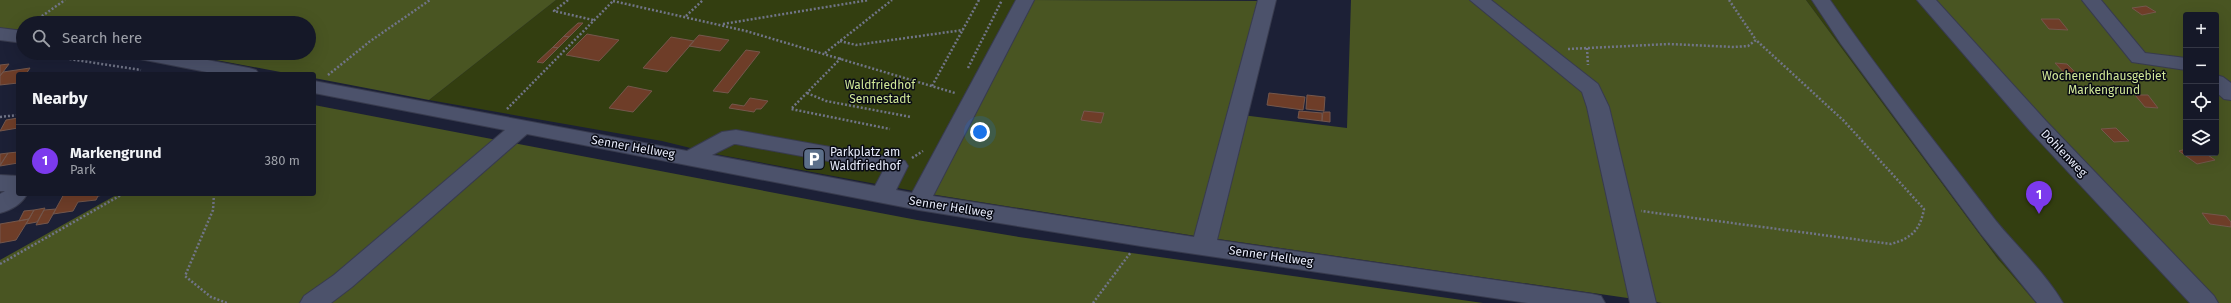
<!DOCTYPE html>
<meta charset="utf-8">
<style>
:root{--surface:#151828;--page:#1e2130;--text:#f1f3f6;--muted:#9da0a8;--line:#343745;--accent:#7c3aed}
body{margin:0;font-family:"Fira Sans",sans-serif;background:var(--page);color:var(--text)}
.controls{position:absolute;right:12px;top:12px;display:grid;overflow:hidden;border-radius:4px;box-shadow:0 4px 16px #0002}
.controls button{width:36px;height:36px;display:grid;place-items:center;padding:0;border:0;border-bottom:1px solid var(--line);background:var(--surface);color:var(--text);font:20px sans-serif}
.you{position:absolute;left:980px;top:132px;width:14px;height:14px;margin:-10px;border:3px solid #fff;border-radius:50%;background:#1a73e8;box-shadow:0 0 0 6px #1a73e833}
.badge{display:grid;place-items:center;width:26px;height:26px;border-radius:50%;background:var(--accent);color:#fff;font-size:13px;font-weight:700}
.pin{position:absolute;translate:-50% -33px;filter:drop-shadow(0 1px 2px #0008)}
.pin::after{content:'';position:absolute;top:21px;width:14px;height:12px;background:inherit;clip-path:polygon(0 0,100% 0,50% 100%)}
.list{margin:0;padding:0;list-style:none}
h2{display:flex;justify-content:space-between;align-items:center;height:52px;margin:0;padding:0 16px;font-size:17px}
h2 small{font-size:13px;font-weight:400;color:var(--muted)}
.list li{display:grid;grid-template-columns:26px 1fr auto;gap:12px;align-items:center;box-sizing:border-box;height:72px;padding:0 16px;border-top:1px solid var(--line)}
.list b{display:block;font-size:15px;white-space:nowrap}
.list p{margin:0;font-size:13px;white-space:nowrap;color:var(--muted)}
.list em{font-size:13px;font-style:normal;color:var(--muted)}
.icon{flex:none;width:22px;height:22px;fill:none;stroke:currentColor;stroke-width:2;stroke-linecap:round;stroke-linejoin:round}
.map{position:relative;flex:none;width:2231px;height:303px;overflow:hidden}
.search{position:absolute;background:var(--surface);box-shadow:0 4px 16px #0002;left:16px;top:16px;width:300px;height:44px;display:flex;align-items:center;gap:10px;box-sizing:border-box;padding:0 14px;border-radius:22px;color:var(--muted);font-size:15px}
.panel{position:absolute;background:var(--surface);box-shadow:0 4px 16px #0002;left:16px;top:72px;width:300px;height:124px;border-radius:4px}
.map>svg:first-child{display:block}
</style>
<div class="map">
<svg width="2231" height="303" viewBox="0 0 2231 303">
<rect width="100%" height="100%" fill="#1c2036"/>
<path fill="#333e10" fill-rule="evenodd" d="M556 0H1030L930 194 715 154 662 141 429 100Z
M1806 0H2231V303H2031ZM2186 15H2216V153H2186Z"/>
<path fill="#495522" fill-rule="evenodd" d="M0 0H556L429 100 314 78V74H291L178 53H309V23H23V30L0 28Z
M1030 0 1264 1 1202 237 930 194Z
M1351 0H1806L1998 259 2036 303H1662L1211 238 1242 115 1347 128Z
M1930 0H2231V303H2211ZM2186 15H2216V153H2186Z
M314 105 917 220 1019 237 1483 303H0V260L118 194H314Z"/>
<path fill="#6e3d28" stroke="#74574c" d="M2146 6 2156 12 2142 15 2132 8Z
M2041 19H2059L2068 30 2049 29Z
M578 23H583L569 37 564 36Z
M587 34 619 40 599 61 566 55Z
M699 35 729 40 720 51 689 46Z
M564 36 569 37 558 48 553 47Z
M671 37 694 41 667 72 643 68Z
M553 47 558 48 543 63 537 62Z
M746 50 760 52 728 93 713 91Z
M2055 63 2067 64 2078 75H2066Z
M9 64 0 76V65Z
M30 68 26 74H18V83L0 85V76L3 72Z
M628 86 652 91 633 112 609 108Z
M1269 93 1305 97 1303 110 1267 105Z
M1307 95 1325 97 1324 111 1306 109Z
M2135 95H2148L2158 108 2145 107Z
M750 98 768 101 761 109H756L754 112 729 108 732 104 744 106Z
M1084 111 1104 113 1101 123 1081 120Z
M1299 111 1322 113V121L1298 118Z
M1323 112H1330V122L1322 121Z
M18 118V128L0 131 6 120Z
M2116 128 2129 141 2114 142 2101 129Z
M2186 149V153H2205L2215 160 2197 164 2179 151Z
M18 152V163L0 166 8 153Z
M8 153 0 165V154Z
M64 194H109L98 196 96 200 78 202 73 211 53 214Z
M45 208 37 222 26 224 34 210Z
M56 209 48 223 36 225 44 210Z
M34 210 29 219 19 221 24 211Z
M2202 213 2226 216 2231 222V227L2210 224Z
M29 219 16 240 0 243V224Z"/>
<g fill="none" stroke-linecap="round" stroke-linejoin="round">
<g stroke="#383b4e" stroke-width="2">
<path id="minor" d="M1016 0H1034L933 196 1194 237 1258 0H1276L1217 240 1592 294 1601 296 1605 303H1528L1141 246 919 210 527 134 352 287 331 303H300L304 296 334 275 505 130 314 93V81L687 151 722 132 736 130 897 159 905 161 908 166 896 190 912 193ZM734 144H736L883 171 875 186 712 155Z
M1470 0H1491L1598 84 1609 107 1656 303H1630L1587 107 1582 92Z
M1812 0H1830C1882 76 1940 148 1996 221 2018 248 2045 272 2063 303H2037L1981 234 1841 44Z
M1917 0H1936L2046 121 2214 296 2218 303H2190L2030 131Z
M2082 0H2101L2145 53 2186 58V70L2132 62Z
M0 28 23 31V43L0 40Z
M130 53H171L249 68 256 70 259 74H217L140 59 133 57Z
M2216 75 2223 77 2231 83V100L2224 99 2216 92Z
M0 175 18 176V194H27C22 204 11 210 0 213V194L5 191H0Z"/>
</g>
<path stroke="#717588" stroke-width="2.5" stroke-dasharray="2 2" stroke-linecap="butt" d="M568 0 554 11 593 20
M1729 0 1756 40
M613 1 746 31 955 93
M686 16 703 0
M32 23 65 0
M723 24 869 0
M840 41 856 45 963 30
M1587 48 1588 65
M1568 49 1669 44 1734 47 1748 46 1756 40 1844 121 1924 209C1920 230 1912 238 1891 244L1641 211
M30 53 141 70
M89 53 124 58
M825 53 892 0
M841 58 791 109 890 129
M968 68 1002 0
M328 75 369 42 430 0
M932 86 979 0
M807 93 826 101 911 117
M507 109 614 0
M0 117 18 115
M912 158 923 151
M214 194 213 210 185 276 211 297 227 303
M0 264 123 194
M1093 303 1131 252"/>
<use href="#minor" fill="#4c526b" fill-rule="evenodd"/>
</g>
<defs>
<g id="parking-square" transform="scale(1.15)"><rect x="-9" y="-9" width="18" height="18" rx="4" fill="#5c6f8a" stroke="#090b15"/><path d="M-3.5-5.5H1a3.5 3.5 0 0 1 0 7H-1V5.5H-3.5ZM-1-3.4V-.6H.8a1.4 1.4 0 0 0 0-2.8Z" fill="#fff"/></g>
</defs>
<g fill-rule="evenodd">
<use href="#parking-square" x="814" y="159"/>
</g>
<g text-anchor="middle" stroke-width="3" stroke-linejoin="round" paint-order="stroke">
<g font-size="12" fill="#d0e797" stroke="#090b15">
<text x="2104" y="80">Wochenendhausgebiet<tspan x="2104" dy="14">Markengrund</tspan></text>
<text x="880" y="89">Waldfriedhof<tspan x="880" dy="14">Sennestadt</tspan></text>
</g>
<g font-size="12" fill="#e7ebfa" stroke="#090b15">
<text transform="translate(633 147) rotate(10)" y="4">Senner Hellweg</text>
<text transform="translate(2064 153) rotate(46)" y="4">Dohlenweg</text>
<text transform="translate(951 207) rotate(9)" y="4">Senner Hellweg</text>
<text transform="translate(1271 256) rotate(8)" y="4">Senner Hellweg</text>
</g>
<g font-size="12" fill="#e7ebfa" stroke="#090b15" text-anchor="start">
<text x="830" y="156">Parkplatz am<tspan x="830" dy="14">Waldfriedhof</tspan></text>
</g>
</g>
</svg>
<div class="controls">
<button>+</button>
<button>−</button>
<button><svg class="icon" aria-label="locate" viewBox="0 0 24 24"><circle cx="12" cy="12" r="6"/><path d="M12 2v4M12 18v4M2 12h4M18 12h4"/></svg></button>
<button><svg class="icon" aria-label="layers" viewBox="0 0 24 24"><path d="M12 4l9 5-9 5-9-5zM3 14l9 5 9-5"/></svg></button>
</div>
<div class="you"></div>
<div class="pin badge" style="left:2039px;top:214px">1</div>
<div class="search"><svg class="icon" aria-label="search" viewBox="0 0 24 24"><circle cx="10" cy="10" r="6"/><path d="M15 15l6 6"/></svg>Search here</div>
<section class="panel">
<h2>Nearby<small></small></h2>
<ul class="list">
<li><span class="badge">1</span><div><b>Markengrund</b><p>Park</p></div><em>380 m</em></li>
</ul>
</section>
</div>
